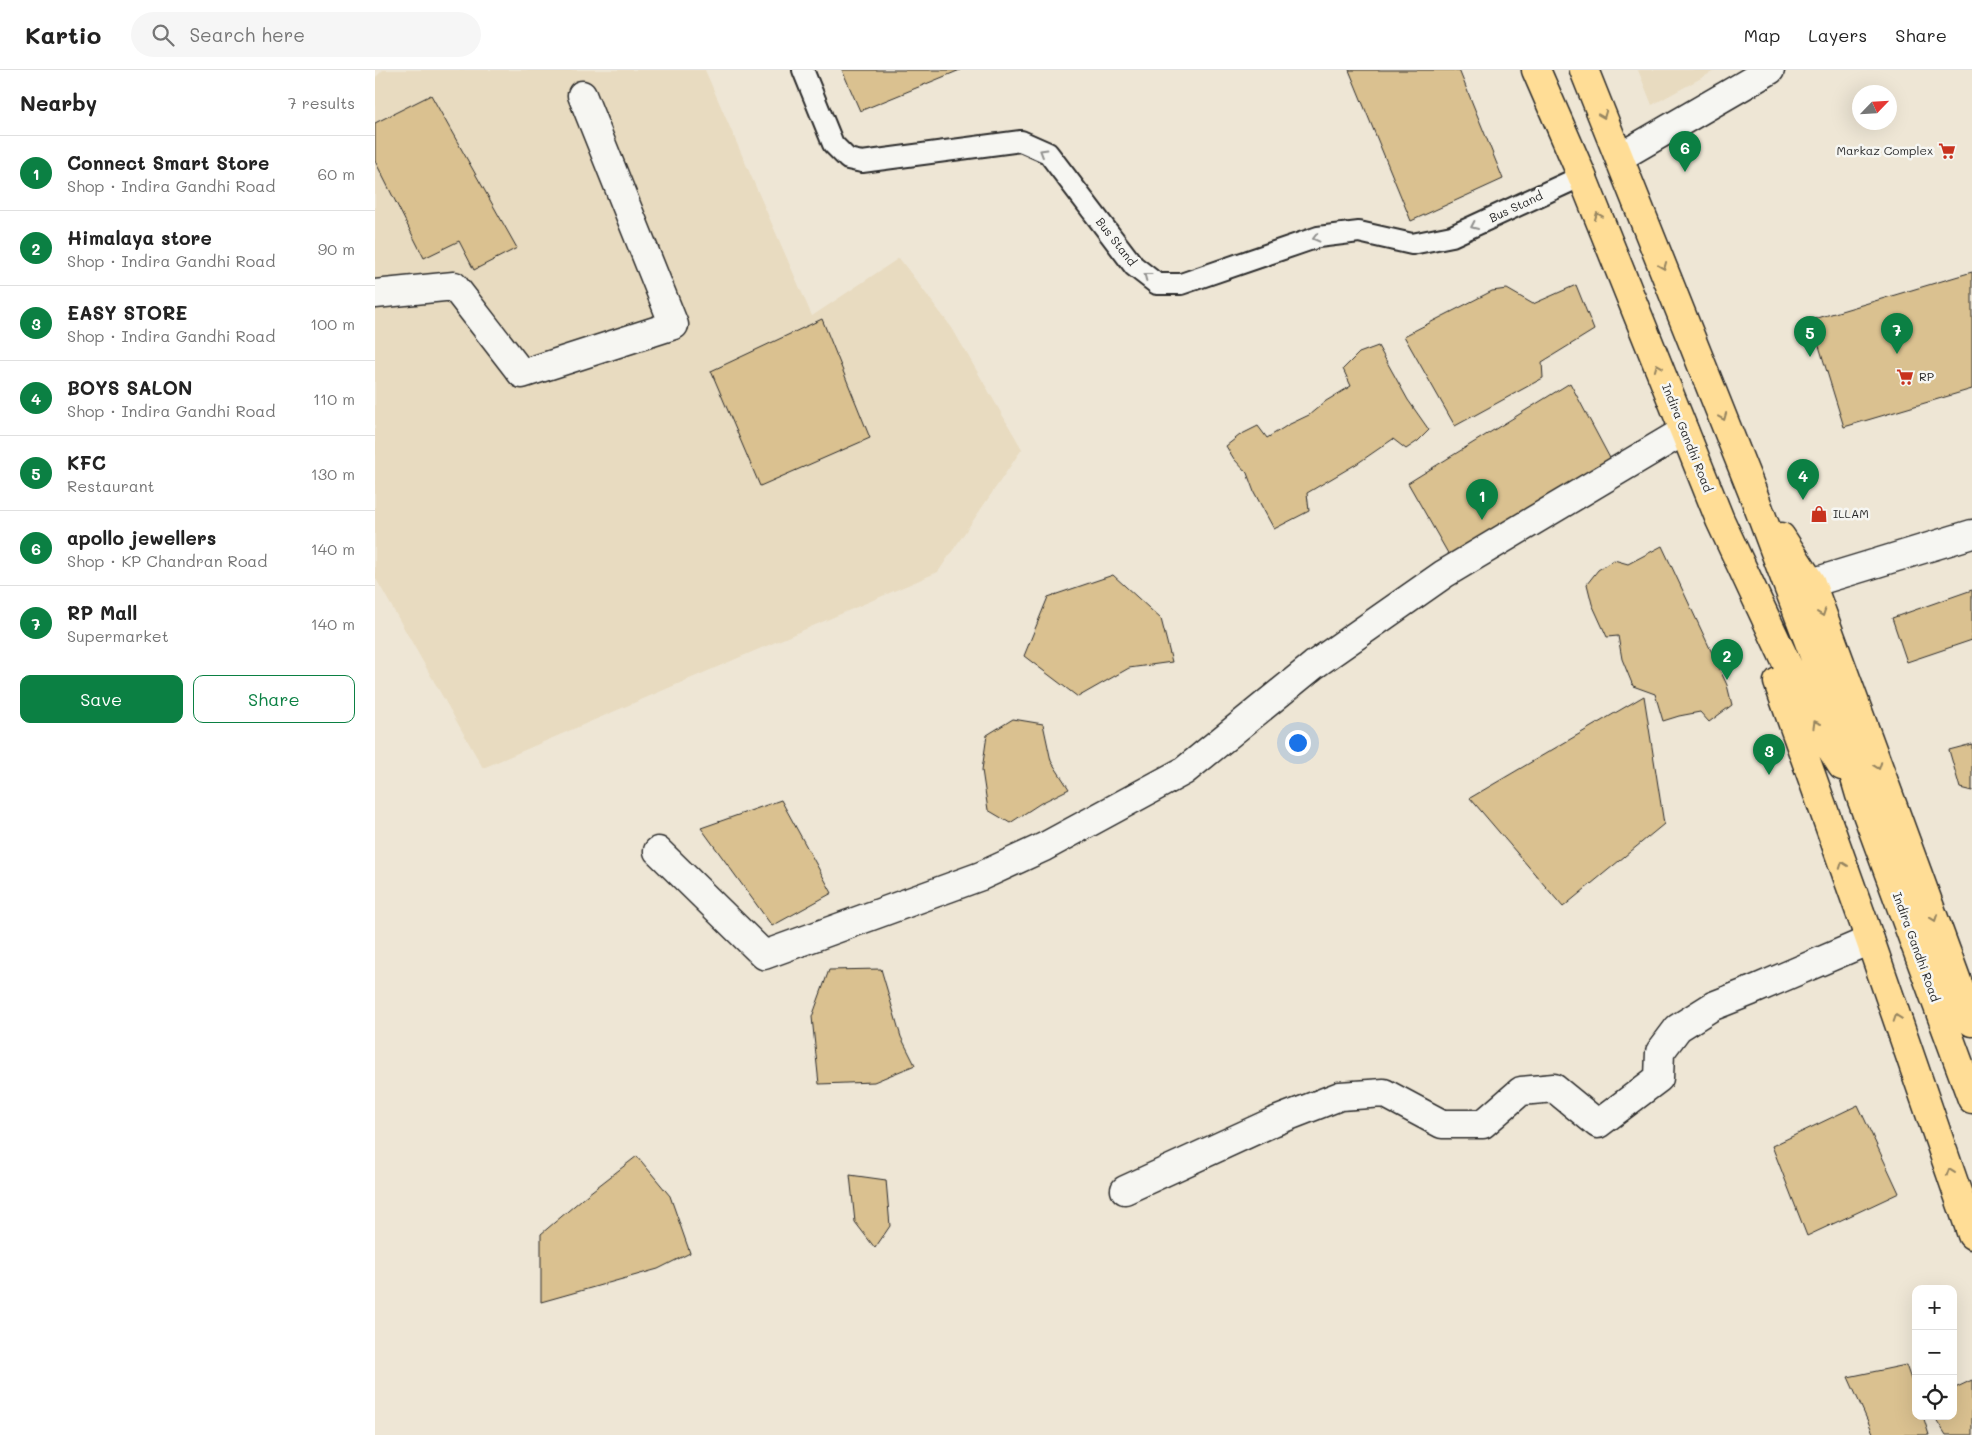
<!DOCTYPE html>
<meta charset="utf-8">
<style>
:root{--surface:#fff;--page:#f6f6f6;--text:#222;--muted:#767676;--line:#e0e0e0;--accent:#0b8043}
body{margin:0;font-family:Mali,sans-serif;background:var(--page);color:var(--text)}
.controls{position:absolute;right:15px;bottom:15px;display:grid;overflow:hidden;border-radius:10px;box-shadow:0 5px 20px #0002}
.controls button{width:45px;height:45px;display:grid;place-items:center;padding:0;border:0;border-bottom:1px solid var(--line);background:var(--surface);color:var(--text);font:25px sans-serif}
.compass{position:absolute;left:1477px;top:15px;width:45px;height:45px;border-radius:50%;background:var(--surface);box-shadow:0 5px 20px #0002;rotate:65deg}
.you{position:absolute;left:922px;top:672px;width:18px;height:18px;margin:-12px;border:4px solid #fff;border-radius:50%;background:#1a73e8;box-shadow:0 0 0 8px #1a73e833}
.badge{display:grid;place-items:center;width:32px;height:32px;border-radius:50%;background:var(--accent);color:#fff;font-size:16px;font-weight:700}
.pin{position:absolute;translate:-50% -41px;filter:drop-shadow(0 1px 2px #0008)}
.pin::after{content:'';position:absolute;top:26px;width:18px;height:15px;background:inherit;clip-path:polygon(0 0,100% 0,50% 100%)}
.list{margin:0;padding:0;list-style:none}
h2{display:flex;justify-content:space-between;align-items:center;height:65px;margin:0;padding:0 20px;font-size:21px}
h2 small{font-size:16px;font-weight:400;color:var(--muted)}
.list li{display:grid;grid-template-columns:32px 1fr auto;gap:15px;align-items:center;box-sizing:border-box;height:75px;padding:0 20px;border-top:1px solid var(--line)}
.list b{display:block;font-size:19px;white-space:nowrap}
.list p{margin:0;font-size:16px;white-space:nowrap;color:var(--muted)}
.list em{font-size:16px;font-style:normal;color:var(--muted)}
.actions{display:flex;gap:10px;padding:15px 20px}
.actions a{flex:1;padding:11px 0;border:1px solid var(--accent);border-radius:10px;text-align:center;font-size:18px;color:var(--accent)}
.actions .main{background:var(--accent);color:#fff}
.icon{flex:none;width:28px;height:28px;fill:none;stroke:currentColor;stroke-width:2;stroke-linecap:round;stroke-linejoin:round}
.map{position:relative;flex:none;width:1597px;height:1365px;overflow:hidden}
header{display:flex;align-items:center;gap:30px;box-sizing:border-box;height:70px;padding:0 25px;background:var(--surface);border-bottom:1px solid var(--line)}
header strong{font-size:24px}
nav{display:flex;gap:28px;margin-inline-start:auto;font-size:18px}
.search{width:350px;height:45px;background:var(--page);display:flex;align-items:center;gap:12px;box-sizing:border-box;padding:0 18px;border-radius:28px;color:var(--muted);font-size:19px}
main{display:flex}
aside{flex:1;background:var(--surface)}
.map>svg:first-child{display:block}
</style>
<header>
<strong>Kartio</strong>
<div class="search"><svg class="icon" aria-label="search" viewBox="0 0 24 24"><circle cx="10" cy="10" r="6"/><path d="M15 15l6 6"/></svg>Search here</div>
<nav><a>Map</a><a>Layers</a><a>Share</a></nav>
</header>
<main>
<aside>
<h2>Nearby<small>7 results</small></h2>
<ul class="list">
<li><span class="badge">1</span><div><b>Connect Smart Store</b><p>Shop · Indira Gandhi Road</p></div><em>60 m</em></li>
<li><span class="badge">2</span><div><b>Himalaya store</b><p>Shop · Indira Gandhi Road</p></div><em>90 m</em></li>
<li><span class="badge">3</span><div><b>EASY STORE</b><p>Shop · Indira Gandhi Road</p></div><em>100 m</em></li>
<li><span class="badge">4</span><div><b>BOYS SALON</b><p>Shop · Indira Gandhi Road</p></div><em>110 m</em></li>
<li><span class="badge">5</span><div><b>KFC</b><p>Restaurant</p></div><em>130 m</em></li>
<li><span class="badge">6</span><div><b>apollo jewellers</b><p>Shop · KP Chandran Road</p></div><em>140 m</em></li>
<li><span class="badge">7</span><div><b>RP Mall</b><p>Supermarket</p></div><em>140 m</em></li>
</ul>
<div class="actions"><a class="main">Save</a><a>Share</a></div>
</aside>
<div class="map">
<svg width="1597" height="1365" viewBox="0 0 1597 1365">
<rect width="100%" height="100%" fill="#eee6d5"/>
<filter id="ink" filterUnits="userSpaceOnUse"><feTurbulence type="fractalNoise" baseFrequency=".02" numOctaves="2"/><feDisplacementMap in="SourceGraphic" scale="10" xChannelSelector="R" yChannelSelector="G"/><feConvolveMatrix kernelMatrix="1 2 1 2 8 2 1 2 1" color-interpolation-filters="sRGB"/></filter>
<g filter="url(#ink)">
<path fill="#e8dbc0" d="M8 0H330L437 246 524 188 577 258 647 379 563 502 108 698 0 507V8Z
M1263 0H1341L1277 35Z"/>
<path fill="#dac190" stroke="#2b2b2b" d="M467 0H585L485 41Z
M974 0H1084L1128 109 1036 151Z
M56 25 142 178 99 200 84 171 49 188 0 91V53Z
M1597 202V319L1469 357 1436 250Z
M1201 215 1219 260 1167 292 1168 308 1080 356 1029 266 1117 221 1132 219 1158 234Z
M447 249 495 368 385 416 336 301Z
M1003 276 1033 330 1054 360 1043 371 1031 379 1018 369 983 393 932 423 934 441 899 459 879 422 872 403 859 389 851 376 865 365 883 356 892 368 913 355 934 345 951 331 976 316 968 299 984 283Z
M1195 313 1237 392 1078 492 1033 413Z
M1287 476 1352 615 1357 635 1334 652 1325 642 1304 646 1288 651 1280 624 1258 616 1247 589 1243 566 1232 567 1217 534 1212 514 1223 500 1239 490 1253 494Z
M738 505 786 549 797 592 754 598 703 627 649 586 673 527Z
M1597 520V570L1532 592 1517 548Z
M1269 626 1289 754 1188 837 1095 728Z
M638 649 668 654 676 691 694 719 666 733 635 753 613 740 607 700 612 665Z
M1597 674V721L1585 718 1574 680Z
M406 730 457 823 397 856 326 758Z
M506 899 526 967 540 995 499 1012 444 1014 437 947 454 900Z
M1483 1035 1524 1123 1432 1166 1397 1076Z
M262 1086 295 1126 315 1183 283 1199 166 1232V1164L213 1124Z
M475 1105 511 1110 515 1156 500 1178 480 1152Z
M1531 1295 1541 1324V1346H1548L1554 1365H1499L1473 1307Z
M1597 1310V1365H1571L1559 1346H1578V1319Z"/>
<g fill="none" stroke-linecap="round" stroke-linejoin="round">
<g stroke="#2b2b2b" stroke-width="24">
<path id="service" d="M428 0 458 74 473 89 487 92 646 71 673 83 759 196 782 214H806L943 167 984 162 1037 174 1077 166 1207 106"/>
</g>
<g stroke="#2b2b2b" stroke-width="31">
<path id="minor" d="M0 224 79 216 147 304 299 255 207 25
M1436 513 1597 464
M283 781 389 885 606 806 669 777 809 701 939 595 1069 504 1309 361
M750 1120 898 1052 965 1026 1009 1023 1067 1054H1108L1146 1021 1179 1018 1223 1054 1284 1008 1285 982 1303 958 1338 936 1376 921 1495 870"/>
</g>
<g stroke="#2b2b2b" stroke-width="31">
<path id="tertiary" d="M1245 87 1395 0"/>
</g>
<g stroke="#2b2b2b" stroke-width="31">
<path id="primary" d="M1161 0 1207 106 1345 450 1439 652 1467 696
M1209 0 1379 426 1461 644 1485 725 1597 1029
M1406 467 1436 513 1597 952
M1403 612 1495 870 1597 1165"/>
</g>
<use href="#service" stroke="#f6f6f2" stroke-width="20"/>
<use href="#minor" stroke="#f6f6f2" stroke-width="28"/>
<use href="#tertiary" stroke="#f6f6f2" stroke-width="28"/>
<use href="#primary" stroke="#ffdd96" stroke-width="28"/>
</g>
<defs><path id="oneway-chevron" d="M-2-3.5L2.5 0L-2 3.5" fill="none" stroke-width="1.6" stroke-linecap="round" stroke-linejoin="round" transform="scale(1.25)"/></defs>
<g stroke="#958460">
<use href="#oneway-chevron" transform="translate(1228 45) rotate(68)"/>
<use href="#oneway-chevron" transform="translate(1223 146) rotate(-112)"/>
<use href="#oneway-chevron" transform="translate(1288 196) rotate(68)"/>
<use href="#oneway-chevron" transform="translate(1283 297) rotate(-112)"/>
<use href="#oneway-chevron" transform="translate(1348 347) rotate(68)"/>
<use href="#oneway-chevron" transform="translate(1447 543) rotate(70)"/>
<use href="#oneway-chevron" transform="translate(1441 654) rotate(-120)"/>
<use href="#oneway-chevron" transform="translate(1503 696) rotate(70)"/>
<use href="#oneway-chevron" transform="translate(1468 795) rotate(-110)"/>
<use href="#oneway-chevron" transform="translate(1559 848) rotate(70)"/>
<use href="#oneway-chevron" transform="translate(1522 948) rotate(-109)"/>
<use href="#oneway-chevron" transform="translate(1575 1102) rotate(-109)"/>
</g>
<g stroke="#90908e">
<use href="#oneway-chevron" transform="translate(668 82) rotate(-149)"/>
<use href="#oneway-chevron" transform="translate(1099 156) rotate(155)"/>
<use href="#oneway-chevron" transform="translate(941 168) rotate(166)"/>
<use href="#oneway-chevron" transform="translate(772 206) rotate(-143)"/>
</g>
</g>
<defs>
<g id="supermarket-bare" transform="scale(1.35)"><path d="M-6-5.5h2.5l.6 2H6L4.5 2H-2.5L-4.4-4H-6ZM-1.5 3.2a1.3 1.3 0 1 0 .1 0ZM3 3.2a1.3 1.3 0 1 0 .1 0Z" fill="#c8321e" stroke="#f6f6f2" stroke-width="2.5" paint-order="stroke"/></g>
<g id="shop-bare" transform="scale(1.35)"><path d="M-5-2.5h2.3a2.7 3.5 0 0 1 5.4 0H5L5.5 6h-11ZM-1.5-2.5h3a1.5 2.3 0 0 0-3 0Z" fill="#c8321e" stroke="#f6f6f2" stroke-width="2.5" paint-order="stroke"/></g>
</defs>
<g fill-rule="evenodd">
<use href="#supermarket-bare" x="1572" y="81"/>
<use href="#supermarket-bare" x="1530" y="307"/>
<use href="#shop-bare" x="1444" y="444"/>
</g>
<g text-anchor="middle" stroke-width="5" stroke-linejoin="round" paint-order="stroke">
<g font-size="12" fill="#2b2b2b" stroke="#f6f6f2" text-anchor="start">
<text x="1558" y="85" text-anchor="end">Markaz Complex</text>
<text x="1544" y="311">RP</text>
<text x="1458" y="448">ILLAM</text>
</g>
<g font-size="12" fill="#2b2b2b" stroke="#f6f6f2">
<text transform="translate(1141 137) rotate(-25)" y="4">Bus Stand</text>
<text transform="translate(741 172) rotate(52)" y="4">Bus Stand</text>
<text transform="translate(1312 368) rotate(68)" y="4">Indira Gandhi Road</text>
<text transform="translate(1541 877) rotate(70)" y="4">Indira Gandhi Road</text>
</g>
</g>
</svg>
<div class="controls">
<button>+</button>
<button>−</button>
<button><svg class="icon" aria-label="locate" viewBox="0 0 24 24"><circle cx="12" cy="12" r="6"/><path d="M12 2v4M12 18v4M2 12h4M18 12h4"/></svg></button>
</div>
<svg class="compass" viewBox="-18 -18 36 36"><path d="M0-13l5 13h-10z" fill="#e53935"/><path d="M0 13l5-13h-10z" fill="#767676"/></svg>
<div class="you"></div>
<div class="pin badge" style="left:1107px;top:450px">1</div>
<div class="pin badge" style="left:1352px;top:610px">2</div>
<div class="pin badge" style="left:1394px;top:705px">3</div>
<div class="pin badge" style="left:1428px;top:430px">4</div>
<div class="pin badge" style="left:1435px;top:287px">5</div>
<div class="pin badge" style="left:1310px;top:102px">6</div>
<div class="pin badge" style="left:1522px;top:284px">7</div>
</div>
</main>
